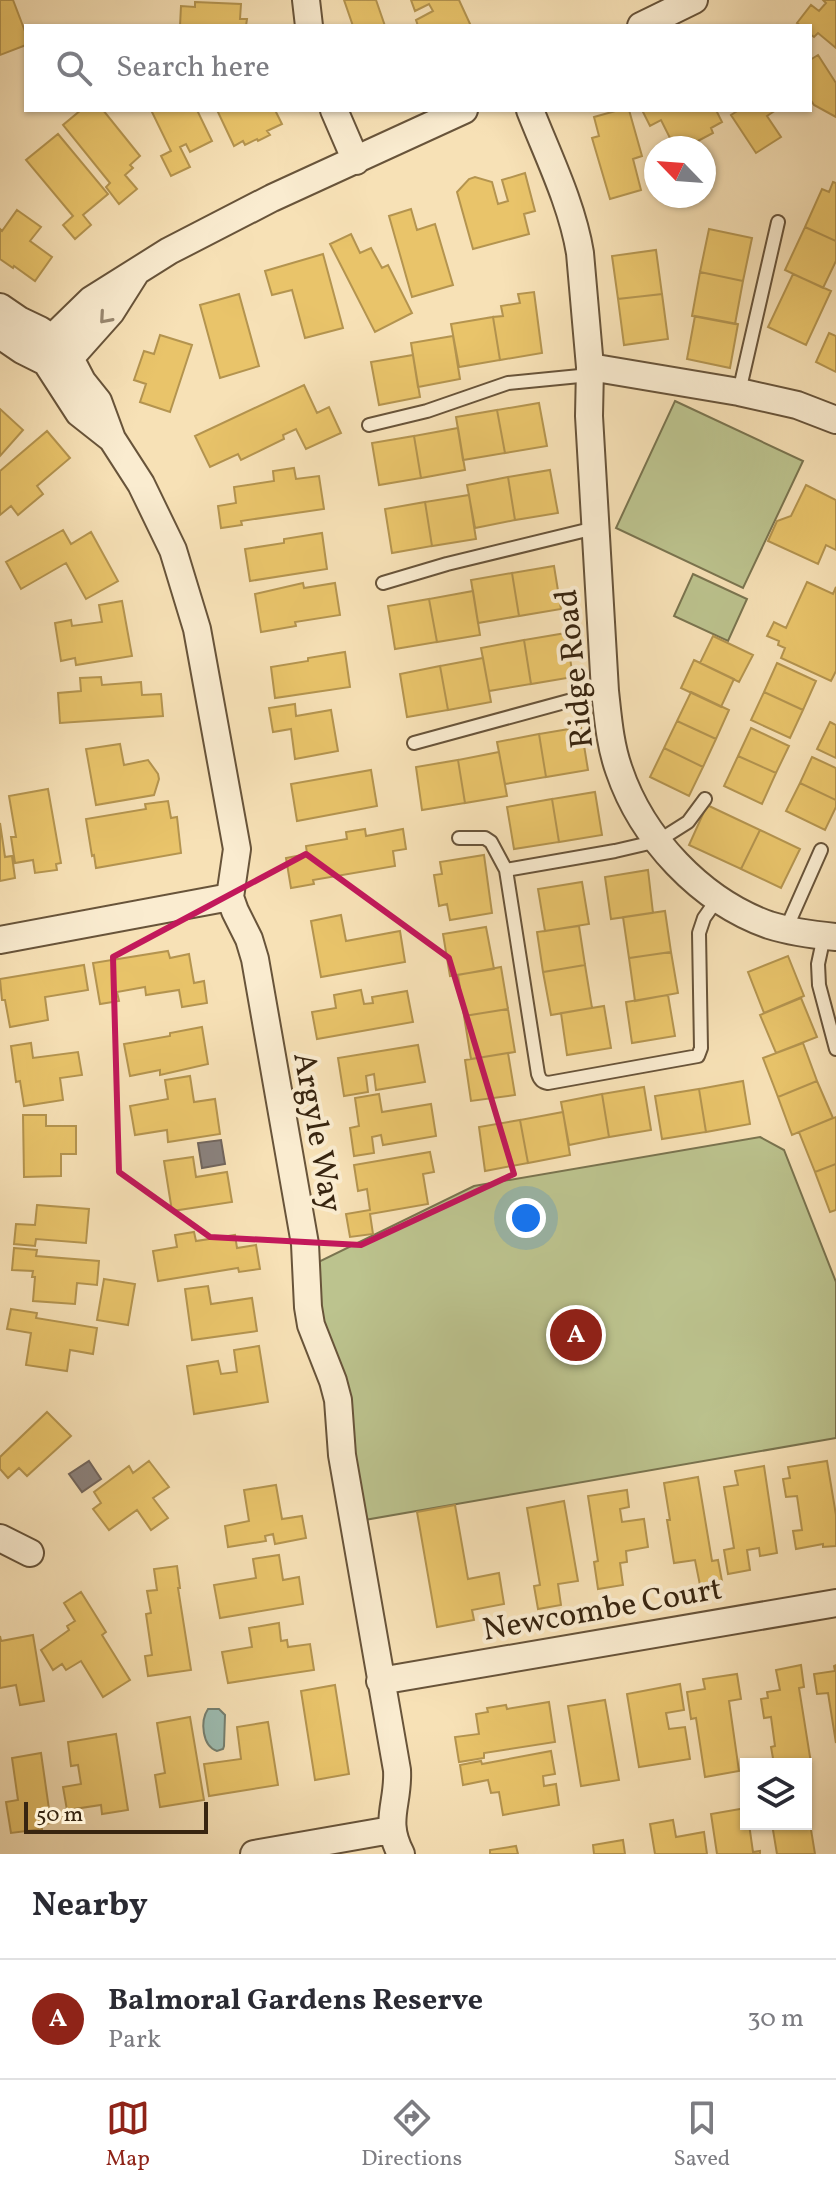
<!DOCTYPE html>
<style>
:root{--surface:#fff;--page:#f2f2f3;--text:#2b2b33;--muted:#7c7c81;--line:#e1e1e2;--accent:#8f2418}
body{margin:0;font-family:Vollkorn,serif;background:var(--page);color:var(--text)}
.controls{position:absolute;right:24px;bottom:24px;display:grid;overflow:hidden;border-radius:0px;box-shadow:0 2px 6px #0004}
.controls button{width:72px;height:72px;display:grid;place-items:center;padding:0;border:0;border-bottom:2px solid var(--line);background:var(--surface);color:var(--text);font:40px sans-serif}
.compass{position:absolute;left:644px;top:136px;width:72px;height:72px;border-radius:50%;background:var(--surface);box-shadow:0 2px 6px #0004;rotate:295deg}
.scale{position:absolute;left:24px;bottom:20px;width:184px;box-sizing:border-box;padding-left:8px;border:4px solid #382510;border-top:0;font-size:22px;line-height:28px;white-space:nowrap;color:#382510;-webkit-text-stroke:6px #faecd0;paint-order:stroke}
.you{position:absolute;left:526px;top:1218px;width:28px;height:28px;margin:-20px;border:6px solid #fff;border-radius:50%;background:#1a73e8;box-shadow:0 0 0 12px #1a73e833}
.badge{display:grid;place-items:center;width:52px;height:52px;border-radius:50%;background:var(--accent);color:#fff;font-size:26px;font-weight:700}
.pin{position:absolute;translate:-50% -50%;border:4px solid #fff;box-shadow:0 2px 8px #0006}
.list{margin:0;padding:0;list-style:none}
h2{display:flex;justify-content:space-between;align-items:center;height:104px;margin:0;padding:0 32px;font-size:34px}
h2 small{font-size:26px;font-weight:400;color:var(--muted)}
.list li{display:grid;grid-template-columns:52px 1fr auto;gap:24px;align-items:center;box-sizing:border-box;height:120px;padding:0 32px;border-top:2px solid var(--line)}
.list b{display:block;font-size:30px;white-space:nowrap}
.list p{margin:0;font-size:26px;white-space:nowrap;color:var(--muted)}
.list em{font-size:26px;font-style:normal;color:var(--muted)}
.icon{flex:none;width:44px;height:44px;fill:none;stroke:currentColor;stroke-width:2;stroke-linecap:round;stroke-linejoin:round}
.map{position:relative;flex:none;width:836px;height:1854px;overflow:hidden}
.search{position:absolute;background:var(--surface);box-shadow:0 2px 6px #0004;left:24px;right:24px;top:24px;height:88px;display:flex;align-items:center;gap:20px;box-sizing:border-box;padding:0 28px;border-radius:0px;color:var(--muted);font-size:30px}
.sheet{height:224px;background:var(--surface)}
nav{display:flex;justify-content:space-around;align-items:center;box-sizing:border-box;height:112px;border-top:2px solid var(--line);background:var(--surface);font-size:22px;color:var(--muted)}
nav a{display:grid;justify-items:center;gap:4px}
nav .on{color:var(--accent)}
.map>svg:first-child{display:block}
</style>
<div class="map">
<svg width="836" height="1854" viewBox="0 0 836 1854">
<rect width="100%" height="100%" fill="#f7e1b6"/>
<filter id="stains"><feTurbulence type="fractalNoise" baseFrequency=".0025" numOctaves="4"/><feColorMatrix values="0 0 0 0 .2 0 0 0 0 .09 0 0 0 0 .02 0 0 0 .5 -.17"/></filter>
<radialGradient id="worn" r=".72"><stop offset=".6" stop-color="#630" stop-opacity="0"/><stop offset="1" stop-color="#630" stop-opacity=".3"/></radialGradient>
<path fill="#bcc38e" stroke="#7a744f" stroke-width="2" d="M675 401 803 461 743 588 616 528Z
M693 574 747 599 728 641 674 616Z
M760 1137 784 1150 836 1282V1438L353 1522 306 1268 474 1186Z"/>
<path fill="#9dbdb2" stroke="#758071" stroke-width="2" d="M208 1709H219L225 1715 224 1746 223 1749 217 1751C202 1746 200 1721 208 1709Z"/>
<path fill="#e9c46a" stroke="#b4944f" stroke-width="2" d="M0 0H13L26 34V45L0 55Z
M344 0H376L385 26H353Z
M411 0H459L471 26H418L416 20 433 11 429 4 415 11Z
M823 0H836V48L818 33 814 37 810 34V26H801L797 23 811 5 819 11 826 3Z
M195 2 241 4 240 19H247L246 26H180L181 6 195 7Z
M818 55 836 83V117L814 105 810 99V60Z
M81 110H103L140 156 130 165 133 168 125 175 137 189 119 204 106 187 110 183 63 125Z
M151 110H197L212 141 190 152 186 144 180 147 190 167 171 176 161 156 171 151Z
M217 110H275L282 124 267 131 270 135 258 141 257 139 245 145 243 141 234 146Z
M619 110H629L642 156 633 159 641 190 610 199 592 138 599 136 594 117Z
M642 110H716L722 122 711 128 713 133 694 143 697 148H675L661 120 650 126Z
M739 110H776L767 116 781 137 756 153 731 115Z
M58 134 108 194 83 215 91 225 75 239 63 225 73 216 26 160Z
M525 173 535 211 524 214 529 234 473 249 457 192 469 179 475 177 492 182 498 204 508 201 502 180Z
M833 182 836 183V241L805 227 822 189 829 192Z
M411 209 417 230 435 224 453 285 412 297 389 216Z
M17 210 41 227 30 241 52 257 35 281 14 266 13 268 0 259V229L2 231Z
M805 227 836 241V261L823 288 785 270Z
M709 229 752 238 743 281 700 272Z
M351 234 360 253 371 248 382 268 388 265 412 313 375 332 330 244Z
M656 250 662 294 618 299 612 256Z
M323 254 343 328 305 338 292 290 272 295 265 271Z
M700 272 743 281 735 324 692 316Z
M793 274 831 291 806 345 768 327Z
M534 292 542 353 500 360 493 317 503 316 501 306 520 303 518 294Z
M239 294 259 366 220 378 200 305Z
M662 294 668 339 624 345 618 299Z
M695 316 738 324 730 368 687 359Z
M493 317 500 360 459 367 451 324Z
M829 333 836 336V372L816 362Z
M160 335 192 345 170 412 140 402 146 384 134 380 144 351 154 354Z
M453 336 460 379 418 387 411 343Z
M413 355 420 397 379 405 371 362Z
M304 385 317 413 329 407 341 433 306 449 296 429 283 435 284 439 241 460 238 454 210 467 195 436Z
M539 403 547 446 505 453 497 410Z
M0 409 23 430 0 456Z
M497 410 505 453 463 460 456 417Z
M458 428 465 470 421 478 414 436Z
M47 431 70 458 37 486 43 494 18 515 11 506 0 515V471Z
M414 436 421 478 379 485 372 443Z
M294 468 296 479 319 476 324 509 241 521 242 525 221 528 218 506 236 503 234 487 274 481 273 471Z
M550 470 558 513 515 520 508 477Z
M508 477 515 520 475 528 467 485Z
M806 485 836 500V550L826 545 818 564 768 541 777 521 791 516Z
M469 495 476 539 432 546 425 502Z
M425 502 432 546 392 553 385 509Z
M63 530 71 544 91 532 118 581 86 599 66 563 21 589 6 562Z
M322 533 327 569 250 581 245 549 284 543V539Z
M554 566 561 609 519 616 512 573Z
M512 573 519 616 478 623 471 580Z
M807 582 833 594 836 587V671L831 681 781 658 785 648 778 645 779 641 767 636 774 622 786 628Z
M303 583 304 588 335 583 340 615 295 622 296 626 261 632 255 594Z
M473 591 480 635 437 642 429 599Z
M429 599 437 642 395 649 388 606Z
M122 601 132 656 76 665 75 658 61 661 55 623 71 620 72 626 102 622 99 605Z
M566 633 573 677 531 684 524 640Z
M713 636 753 655 739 682 700 663Z
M524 640 531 684 489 691 481 648Z
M345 652 350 687 275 698 271 667 308 661V658Z
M483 658 491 702 448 710 440 666Z
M694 660 734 679 721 707 681 688Z
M777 663 816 681 803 710 764 692Z
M440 666 448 710 407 717 400 674Z
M101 677 102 685 141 682 142 695 161 694 163 716 60 723 58 693 81 691 80 678Z
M691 692 729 710 716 739 677 721Z
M764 692 803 710 790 738 751 720Z
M295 704 296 716 331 710 338 751 295 759 291 729 273 732 269 708Z
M677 721 716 739 703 767 664 748Z
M830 722 836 725V758L817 749Z
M581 727 588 770 546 777 539 734Z
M751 728 789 746 776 773 738 756Z
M539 734 546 777 505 784 497 742Z
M120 744 124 765 148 760 158 774 159 779 154 795 96 805 86 749Z
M664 748 703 767 689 796 650 777Z
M499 752 507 796 465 803 458 760Z
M738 756 776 773 762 804 724 786Z
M812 757 836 768V800L800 783Z
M458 760 465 803 422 810 416 767Z
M371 770 377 806 297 821 291 784Z
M800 783 836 800V807L825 830 786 811Z
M48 789 61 863 56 864 57 870 35 873 33 860 15 863 11 837H16L9 796Z
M595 792 602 835 559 842 552 799Z
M552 799 559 842 514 849 507 807Z
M168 801 171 818 177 817 181 853 96 868 94 855 92 856 86 819 146 809 145 804Z
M707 805 760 830 741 869 689 845Z
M0 823 5 857 12 856 15 878 0 881Z
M365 829 366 836 403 829 406 849 393 851 395 866 313 880 314 884 291 888 286 858 307 854 306 846 347 839 346 832Z
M760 830 800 849 781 888 741 869Z
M484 855 492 913 450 920 447 904 439 906 434 875 442 874 440 862Z
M648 870 653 913 611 919 605 877Z
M582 882 589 924 545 931 538 889Z
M665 911 671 952 629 958 623 917Z
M341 915 346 941 400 931 405 962 321 977 311 921Z
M579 926 585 965 543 972 537 932Z
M486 927 494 969 450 976 443 934Z
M168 951 170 958 189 954 194 983 204 981 207 1003 182 1007 179 990 146 995 145 987 117 992 119 1001 100 1004 93 963Z
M671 952 678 993 635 1001 629 958Z
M788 956 804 996 764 1013 748 972Z
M84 965 88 990 45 997 48 1020 10 1027 5 1000H2L0 979Z
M585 965 592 1008 551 1015 543 972Z
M501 967 508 1009 464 1016 458 975Z
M361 990 364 1004 373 1003 372 997 407 991 413 1022 317 1039 312 1012 336 1008 334 995Z
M668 995 675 1036 632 1043 626 1002Z
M801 998 817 1037 776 1053 760 1015Z
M604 1006 611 1048 567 1055 561 1013Z
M508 1009 515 1052 471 1059 464 1016Z
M202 1027 208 1064 160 1075V1070L130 1076 124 1044 170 1036V1033Z
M31 1043 33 1058 78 1052 82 1075 60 1078 63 1100 24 1106 20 1081 16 1082 11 1046Z
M803 1043 817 1081 778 1097 763 1058Z
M418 1045 425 1082 376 1090 374 1074 366 1076 368 1092 344 1096 338 1058Z
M508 1053 515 1095 471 1101 465 1060Z
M190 1076 194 1102 215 1099 220 1134 168 1142 167 1130 135 1135 130 1106 168 1099 165 1080Z
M743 1081 750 1124 706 1132 699 1089Z
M817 1081 833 1118 792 1135 778 1097Z
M644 1087 651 1130 609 1137 602 1094Z
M699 1089 706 1132 662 1139 655 1096Z
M379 1094 382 1112 431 1104 436 1136 383 1145 381 1135 372 1137 374 1153 354 1156 350 1128 359 1126 355 1098Z
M602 1094 609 1137 569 1145 561 1102Z
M563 1112 570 1155 528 1163 520 1120Z
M23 1115H46V1126H76V1154H61V1176L24 1177Z
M836 1117V1164L815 1172 799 1132Z
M520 1120 528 1163 485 1171 479 1127Z
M430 1152 434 1172 423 1174 428 1204 370 1214 373 1234 350 1237 346 1214 370 1210 367 1189 358 1191 354 1165Z
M193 1157 196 1177 227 1172 232 1202 172 1211 164 1161Z
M836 1164V1210L830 1212 815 1172Z
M37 1205 89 1209 86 1243 36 1239 35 1246 14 1244 16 1224 35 1225Z
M194 1232 196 1241 235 1235 237 1248 256 1245 260 1269 239 1272 238 1268 158 1281 153 1251 177 1247 175 1235Z
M14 1248 37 1250 36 1256 99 1261 97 1285 77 1283 75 1304 33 1301 35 1277H32L33 1271 12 1270Z
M104 1279 135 1284 128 1325 97 1320Z
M208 1286 211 1304 252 1298 257 1331 192 1340 185 1289Z
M11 1309 37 1313 36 1318 97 1328 93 1354 70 1350 67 1371 26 1365 31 1333 7 1329Z
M259 1346 268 1402 194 1414 187 1366 218 1361 221 1374 237 1372 234 1350Z
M47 1412 71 1436 27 1476 19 1468 8 1478 0 1469V1457Z
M149 1461 169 1487 153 1498 168 1518 151 1530 137 1510 109 1530 93 1509 101 1503 94 1492 129 1466 133 1473Z
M827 1461 836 1515V1546L823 1547V1544L796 1549 793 1531 802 1530 797 1496 786 1497 783 1479 790 1478 788 1467Z
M764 1466 777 1553 760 1556 759 1548 747 1550 750 1570 728 1574 724 1550 734 1548 724 1487 738 1485 735 1471Z
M698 1477 712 1561 718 1560 722 1581 700 1585 695 1560 674 1563 667 1520H670L664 1483Z
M276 1485 282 1519 302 1516 306 1538 275 1544 273 1534 265 1536 266 1541 228 1547 225 1526 249 1521 244 1490Z
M627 1490 629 1507 620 1509 622 1522 644 1519 648 1547 626 1551 627 1562 620 1563 623 1585 598 1589 594 1562 598 1561 588 1496Z
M564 1501 578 1581 558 1584 561 1605 538 1609 534 1586 540 1585 527 1508Z
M455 1505 468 1579 499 1573 504 1604 472 1610 474 1620 437 1627 417 1512Z
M279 1555 283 1580 299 1577 303 1604 220 1618 214 1585 256 1578 253 1559Z
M177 1566 180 1588H178L191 1670 148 1676 145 1656 152 1655 146 1614 151 1613 147 1591 157 1590 154 1569Z
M81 1592 106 1632 102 1635 130 1680 103 1697 81 1661 66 1670 62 1664 53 1670 41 1650 69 1630 67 1626 75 1621 64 1603Z
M279 1623 281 1641 287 1640 288 1647 310 1644 314 1670 228 1683 222 1652 252 1647 249 1628Z
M33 1635 44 1701 20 1705 16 1685 0 1688V1636L1 1641Z
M801 1665 804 1687 799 1688 811 1763 774 1764 771 1747 775 1746 771 1717 764 1718 761 1699 768 1698 767 1692 780 1690 776 1670Z
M836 1665V1743L828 1693 817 1694 814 1674 835 1671 834 1666Z
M737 1674 741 1699 729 1701 739 1771 705 1777 696 1718 691 1719 687 1692 705 1689 703 1679Z
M680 1684 684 1710 666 1713 669 1729 685 1727 690 1759 639 1767 627 1694Z
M335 1685 349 1774 315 1780 301 1691Z
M605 1700 619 1780 581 1786 568 1706Z
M549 1702 555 1742 484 1753V1758L459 1762 455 1737 479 1734 476 1714 488 1712 487 1708 506 1705 507 1709Z
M190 1717 204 1800 160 1807 155 1775 165 1773 157 1723Z
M268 1722 278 1785 209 1796 204 1764 241 1759 237 1727Z
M116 1734 128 1810 102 1814 101 1805 67 1810 63 1787 81 1784 78 1765 71 1766 68 1742Z
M551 1751 555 1774 543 1776 544 1786 556 1784 559 1805 503 1815 499 1792 491 1793 488 1780 463 1785 460 1765 481 1761 482 1764Z
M41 1753 51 1823 42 1824V1829L11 1833 6 1802 18 1800 12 1758Z
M746 1808V1824H749L753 1852 760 1851V1854H717L711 1814Z
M806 1811H808L815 1854H777L772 1824H806Z
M673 1820 676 1837 704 1832 707 1854H655L650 1824Z
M623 1840 625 1854H594L593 1845Z
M516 1846 518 1854H490V1850Z"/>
<path fill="#8a817c" stroke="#71655c" stroke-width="2" d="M221 1140 225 1164 202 1168 198 1143Z
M89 1461 101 1479 82 1492 69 1474Z"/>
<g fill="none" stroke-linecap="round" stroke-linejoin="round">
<g stroke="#68543a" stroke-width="16">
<path id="service" d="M739 392 778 222
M369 425 427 411 508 383 590 375
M383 583 447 564 595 528
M414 743 605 691
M459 838H485L491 842 506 870 538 1074C540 1080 542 1082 548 1083L698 1056 701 1048 699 933 704 918 718 898
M506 870 615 851 658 841 688 822 705 799
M786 929 821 850
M824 936 818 964 819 985 836 1049"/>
</g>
<g stroke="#68543a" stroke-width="30">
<path id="minor" d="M306 0 309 26
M641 26 694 0
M334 110 356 161
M530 110C548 156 572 204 580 253L590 367 589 416 605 691C608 718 610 745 619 770 642 838 701 901 769 925 791 932 814 935 836 937
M135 274 111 312 70 358 46 362 52 338 91 300 169 251 272 198 464 110
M0 307 19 320 40 330 52 338 70 358 82 381 98 401 112 439 141 484 173 550 197 629 237 849 230 897 235 911 249 939 255 959 305 1244 308 1307 311 1325 333 1381 338 1400 342 1455 397 1770C399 1804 383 1820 401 1854
M0 335 22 350 46 362 79 413 112 439
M590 367 739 392 797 405 836 420
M0 940 230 897
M0 1538 30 1553
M380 1681 836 1603
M254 1854 391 1830"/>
</g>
<use href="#service" stroke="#faecd0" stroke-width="12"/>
<use href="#minor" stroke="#faecd0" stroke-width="26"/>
</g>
<defs><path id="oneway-chevron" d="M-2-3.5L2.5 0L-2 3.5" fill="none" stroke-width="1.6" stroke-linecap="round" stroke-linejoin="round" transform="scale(2)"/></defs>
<use stroke="#998870" href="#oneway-chevron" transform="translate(105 318) rotate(131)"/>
<path fill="none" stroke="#c2185b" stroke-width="6" stroke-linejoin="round" d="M306 854 449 958 514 1174 361 1245 210 1237 119 1172 113 957Z"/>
<g text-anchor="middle" stroke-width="8" stroke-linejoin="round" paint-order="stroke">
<g font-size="32" fill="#382510" stroke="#faecd0">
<text transform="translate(573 669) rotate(-96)" y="11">Ridge Road</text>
<text transform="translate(319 1132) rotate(80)" y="11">Argyle Way</text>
<text transform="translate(602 1608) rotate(-10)" y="11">Newcombe Court</text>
</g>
</g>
<rect width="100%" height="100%" filter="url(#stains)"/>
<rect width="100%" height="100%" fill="url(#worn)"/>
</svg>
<div class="controls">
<button><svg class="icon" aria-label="layers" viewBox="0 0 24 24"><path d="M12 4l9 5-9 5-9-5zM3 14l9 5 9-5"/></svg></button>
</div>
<svg class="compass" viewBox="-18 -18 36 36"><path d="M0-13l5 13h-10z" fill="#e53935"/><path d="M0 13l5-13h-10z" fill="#7c7c81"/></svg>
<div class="scale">50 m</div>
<div class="you"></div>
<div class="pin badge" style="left:576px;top:1335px">A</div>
<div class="search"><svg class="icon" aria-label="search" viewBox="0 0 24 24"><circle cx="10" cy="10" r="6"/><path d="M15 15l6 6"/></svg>Search here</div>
</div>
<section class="sheet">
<h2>Nearby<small></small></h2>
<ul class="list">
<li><span class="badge">A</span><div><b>Balmoral Gardens Reserve</b><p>Park</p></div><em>30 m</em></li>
</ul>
</section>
<nav>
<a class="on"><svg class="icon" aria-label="map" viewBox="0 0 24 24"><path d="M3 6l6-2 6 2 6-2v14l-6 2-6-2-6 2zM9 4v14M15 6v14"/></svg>Map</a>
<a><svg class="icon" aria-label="directions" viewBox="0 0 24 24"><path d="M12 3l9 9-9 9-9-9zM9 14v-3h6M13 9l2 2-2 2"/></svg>Directions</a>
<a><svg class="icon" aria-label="saved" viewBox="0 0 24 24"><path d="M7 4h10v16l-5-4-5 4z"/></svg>Saved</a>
</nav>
